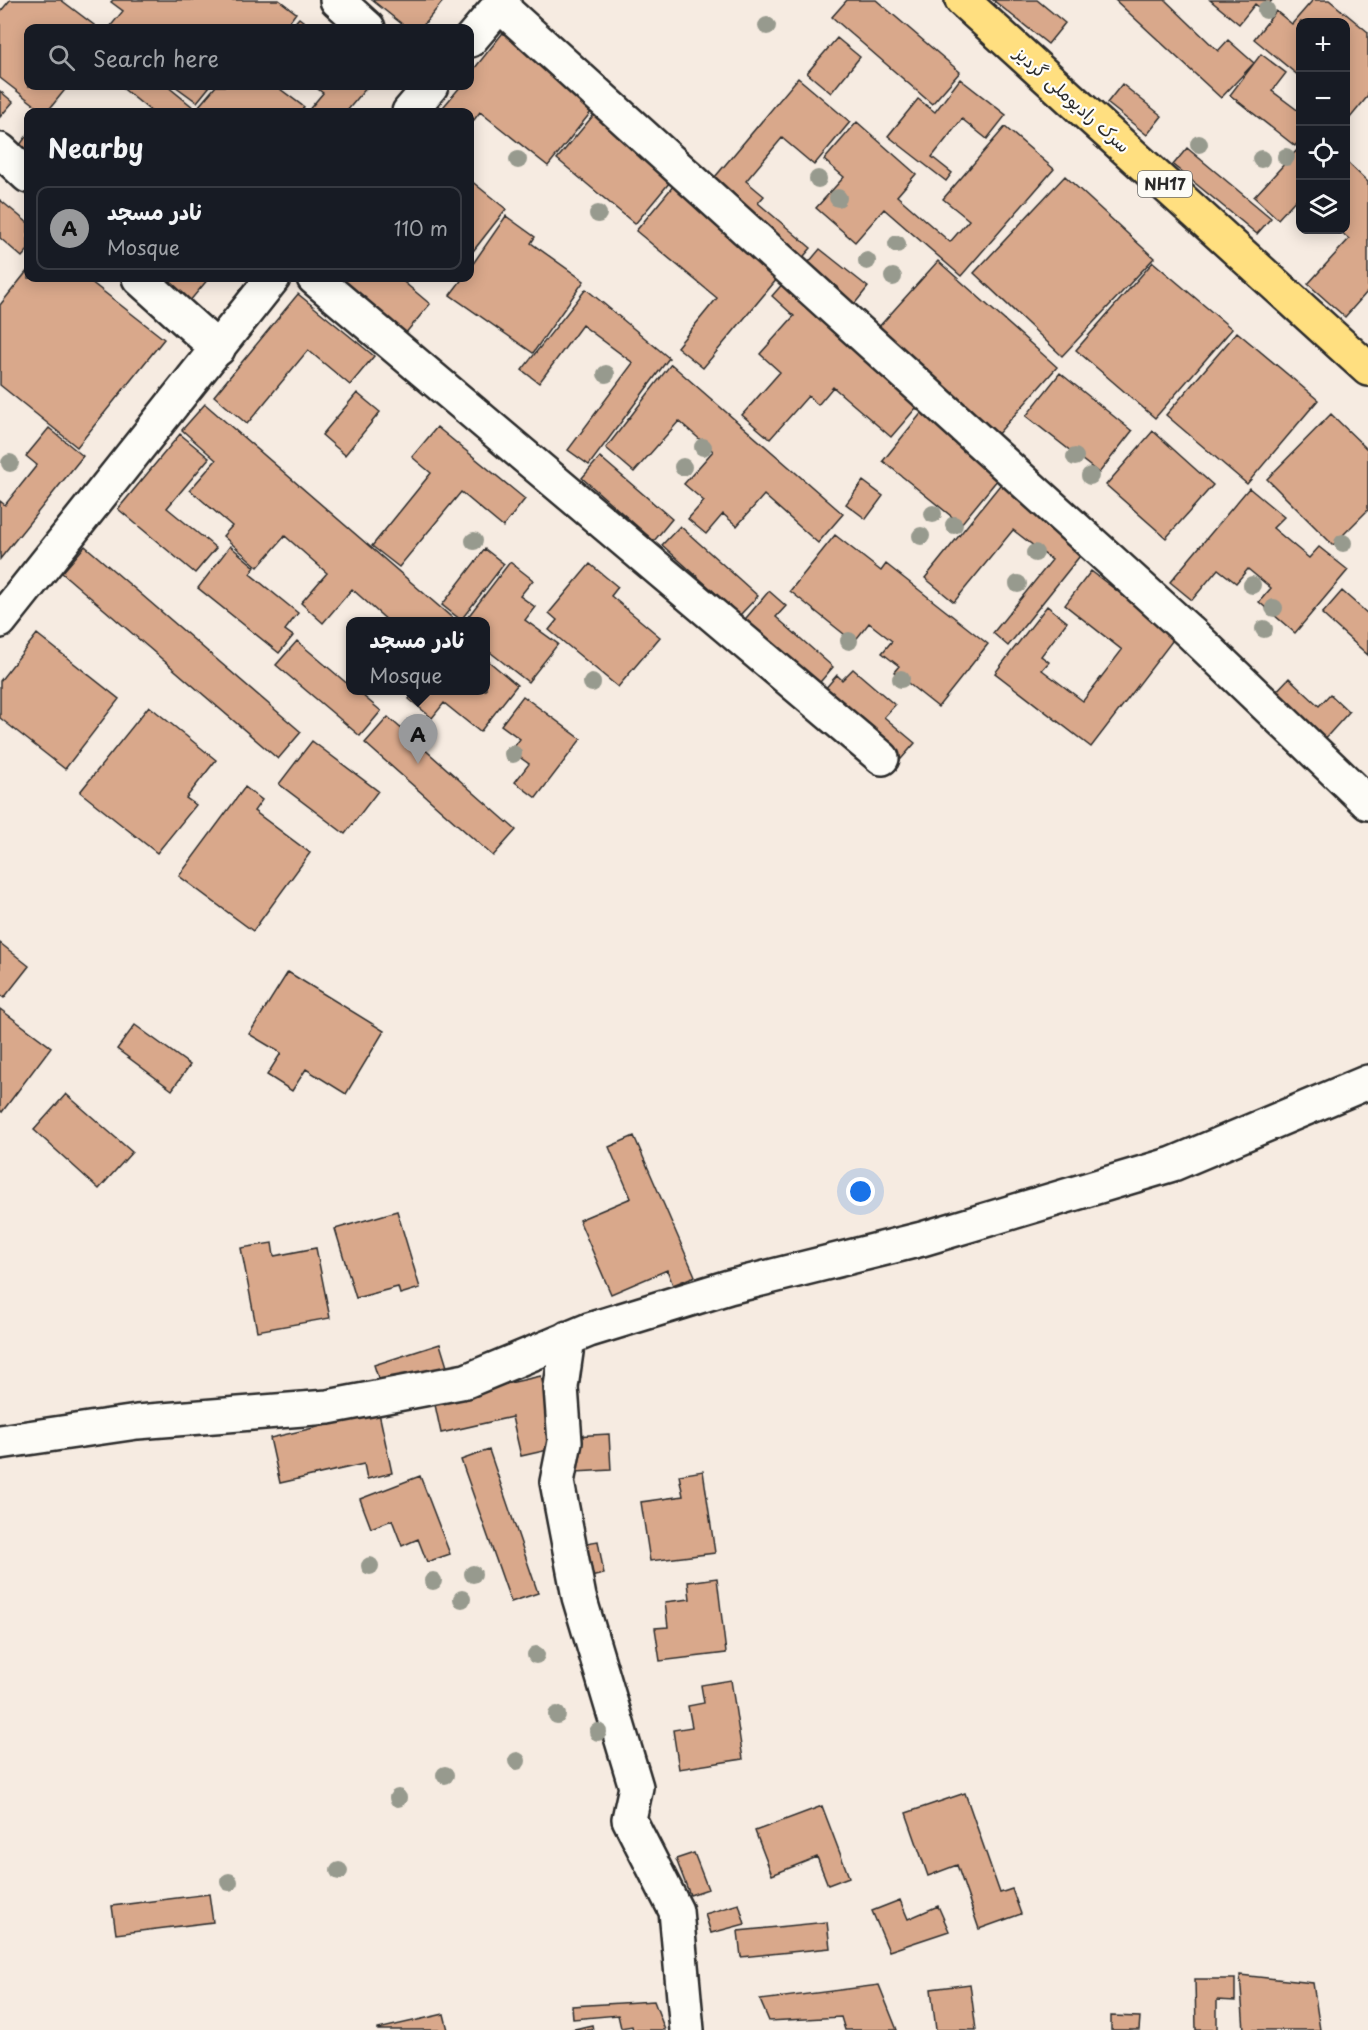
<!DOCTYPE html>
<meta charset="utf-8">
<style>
:root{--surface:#171b24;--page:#20242c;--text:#f1f3f6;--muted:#9ea1a6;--line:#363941;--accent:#98999b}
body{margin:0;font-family:"Playpen Sans","Playpen Sans Arabic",sans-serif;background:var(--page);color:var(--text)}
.controls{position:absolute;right:18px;top:18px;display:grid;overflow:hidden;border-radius:12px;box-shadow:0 3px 15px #0003}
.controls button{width:54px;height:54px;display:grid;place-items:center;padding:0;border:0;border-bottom:2px solid var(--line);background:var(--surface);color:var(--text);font:30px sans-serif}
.you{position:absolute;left:861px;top:1192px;width:21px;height:21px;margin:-15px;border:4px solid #fff;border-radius:50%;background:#1a73e8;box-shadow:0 0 0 9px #1a73e833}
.badge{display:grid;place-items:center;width:39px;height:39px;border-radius:50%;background:var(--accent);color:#111;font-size:20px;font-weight:700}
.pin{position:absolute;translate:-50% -50px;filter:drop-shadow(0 2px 3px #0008)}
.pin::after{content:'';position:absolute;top:32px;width:21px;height:18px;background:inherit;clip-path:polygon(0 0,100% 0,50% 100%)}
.popup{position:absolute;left:346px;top:617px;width:144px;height:78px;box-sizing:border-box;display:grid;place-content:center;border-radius:12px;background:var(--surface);filter:drop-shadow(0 2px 4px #0005);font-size:20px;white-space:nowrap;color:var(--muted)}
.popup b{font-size:22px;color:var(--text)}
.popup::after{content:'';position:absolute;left:50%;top:100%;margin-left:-12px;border:12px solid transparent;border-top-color:var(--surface)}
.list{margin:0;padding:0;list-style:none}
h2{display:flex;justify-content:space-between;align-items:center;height:78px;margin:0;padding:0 24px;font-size:26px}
h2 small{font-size:20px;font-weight:400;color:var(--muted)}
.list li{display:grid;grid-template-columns:39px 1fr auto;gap:18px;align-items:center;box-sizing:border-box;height:84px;margin:0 12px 12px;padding:0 12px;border:2px solid var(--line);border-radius:12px}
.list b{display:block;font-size:22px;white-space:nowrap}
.list p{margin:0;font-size:20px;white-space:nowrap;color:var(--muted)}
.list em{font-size:20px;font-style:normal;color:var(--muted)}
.icon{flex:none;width:33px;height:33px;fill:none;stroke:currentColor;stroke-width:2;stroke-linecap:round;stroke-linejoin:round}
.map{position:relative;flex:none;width:1368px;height:2030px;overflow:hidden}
.search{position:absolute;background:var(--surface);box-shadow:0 3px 15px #0003;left:24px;top:24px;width:450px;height:66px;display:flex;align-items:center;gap:15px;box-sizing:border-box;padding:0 21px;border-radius:12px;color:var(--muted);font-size:22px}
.panel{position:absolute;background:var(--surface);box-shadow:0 3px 15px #0003;left:24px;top:108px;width:450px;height:174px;border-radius:12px}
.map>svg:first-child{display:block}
</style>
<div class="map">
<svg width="1368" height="2030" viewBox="0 0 1368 2030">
<rect width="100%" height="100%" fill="#f6ebe1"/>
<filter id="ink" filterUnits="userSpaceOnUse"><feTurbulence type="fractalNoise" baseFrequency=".0167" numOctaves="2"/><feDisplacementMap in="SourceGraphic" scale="12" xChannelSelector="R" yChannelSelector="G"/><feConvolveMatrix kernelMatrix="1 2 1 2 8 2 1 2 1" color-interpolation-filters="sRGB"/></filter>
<g filter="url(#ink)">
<path fill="#d9a88b" stroke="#2b2b2b" stroke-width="1.5" d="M10 0H61L98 28H28V86H68L47 112H44L0 78V12Z
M113 0H279L296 13 285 28H109L123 11 111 2Z
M372 0H444L421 28H407Z
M847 0H876L960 72 932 104 832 17Z
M993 0H1037L1065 23 1048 44Z
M1115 0H1165L1218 51 1228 40 1254 63 1221 98Z
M1210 0H1272L1264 11 1255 4 1239 24Z
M1311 0H1329L1368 32V96L1350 118 1346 114V22H1300V77L1254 39 1276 11 1292 24 1312 1Z
M299 18 312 28H290Z
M506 29 599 102 548 166 480 112 470 125V112H439L461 86H470V74Z
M837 38 860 57 831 93 807 73Z
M1261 54 1286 73 1272 91 1300 112V139L1295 146 1230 95Z
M798 78 850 122 814 165 782 138 746 181 764 196 758 203 811 248 798 263 710 183Z
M960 79 1006 115 987 139 962 119 932 157 952 173 946 181 888 136 918 99 935 112Z
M1122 84 1162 116 1147 135 1107 103Z
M120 86H167L199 112H152Z
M175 86H210L197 102Z
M216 86H276L304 107 300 112H230L226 109 223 112H207L199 106Z
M314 86H368L346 112H307L323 93Z
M0 91 13 102 0 117Z
M597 111 675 176 635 224 557 159Z
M857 122 916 174 897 196 950 242 969 220 943 199 1005 127 1054 169 961 276 884 209 855 242 816 208 844 177 824 160Z
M28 134V158L17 149Z
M1300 147V195L1278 219 1254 197Z
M1187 148 1271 218 1257 234 1173 165Z
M1346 161 1368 182V291L1345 317 1308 284 1349 239 1339 230H1346Z
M1065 176 1154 258 1062 356 974 273Z
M470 180 506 209 470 255Z
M674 185 782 273 703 368 677 347 717 298 636 231Z
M0 200 28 223V250L22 257 0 238Z
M506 216 535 237 531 243 584 281 533 353 450 295 463 278H470V268Z
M820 249 868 287 852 307 804 268Z
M938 261 1057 367 996 436 877 329Z
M1153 262 1232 329 1155 418 1076 350Z
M28 270V278H86L164 339 77 447 0 385V305Z
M164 278H209L189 302 162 280Z
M336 278H399L430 304 404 335Z
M785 281 922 401 891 437 833 387 818 405 808 396 770 439 742 415 780 372 760 354 794 316 772 296Z
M586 289 669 358 589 465 568 450 633 363 582 325 539 383 522 370Z
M298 294 374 356 350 385 308 350 247 424 214 396Z
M1237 332 1318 400 1247 484 1166 415Z
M671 364 843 514 818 543 764 495 737 526 723 514 706 534 688 519 704 501 684 484 713 451 679 421 634 472 606 448Z
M1060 373 1132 431 1099 473 1026 416Z
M357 393 380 412 345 455 322 435Z
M205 404 457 622H389L352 589 323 623 301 603 327 573 285 536 258 567 223 536 232 526 190 490 216 460 182 430Z
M923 411 1002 474 961 524 883 461Z
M1331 414 1368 450V510L1333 545 1267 479Z
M437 427 525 499 503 527 461 492 399 567 372 546 431 473 412 457Z
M49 428 83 456 0 559V501L5 505 37 465 26 456Z
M1153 431 1213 485 1166 538 1106 485Z
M180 434 209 458 167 508 216 548 195 573 118 509Z
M600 457 672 519 654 541 582 478Z
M1004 480 1087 547 1008 646 993 633 1052 560 1013 530 954 602 925 578Z
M863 481 883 496 866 519 846 504Z
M1249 488 1284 517 1273 528 1309 558 1319 547 1348 570 1295 633 1259 602 1271 588 1248 569 1236 583 1218 569 1192 600 1170 582Z
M680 526 758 596 740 615 662 545Z
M835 535 881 571 886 564 988 644 938 707 894 672 899 666 882 653 892 641 869 623 854 642 790 591Z
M85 546 301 732 278 759 62 573Z
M230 546 255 567 250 574 298 613 285 630 293 636 279 653 198 588Z
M485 549 504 564 461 620 442 605Z
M510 562 533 580 520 596 535 607 525 620 558 644 528 682 486 649V622H464Z
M590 564 618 587 611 596 660 637 618 687 549 630 557 620 549 613Z
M1091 571 1176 636 1091 747 995 673 1047 606 1067 622 1041 656 1049 662 1042 670 1083 701 1122 650 1065 605Z
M769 591 786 606 776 617 833 667 815 688 741 624Z
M1342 591 1368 614V655L1322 614Z
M37 634 119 699 65 769 0 718V681Z
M297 641 350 686V690H356L381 711 360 736 276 665Z
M486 659 517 685 480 732 444 703 432 718 409 699 416 690H486Z
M853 669 895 705 884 717 915 743 895 766 816 699 837 675 842 680Z
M1289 678 1319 706 1330 694 1349 712 1322 742 1272 696Z
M523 696 581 739 536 798 515 782 529 764 511 751 520 739 501 725Z
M149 706 216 760 186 798 196 805 157 853 80 792Z
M388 717 516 830 493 856 365 743Z
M312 741 378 791 345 834 279 784Z
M245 787 262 800 254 811 310 853 253 931 179 876Z
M0 943 29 966 4 998 0 995Z
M288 972 384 1031 346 1094 306 1069 292 1091 267 1075 281 1053 249 1034Z
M0 1009 51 1047 2 1112 0 1110Z
M135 1025 190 1065 172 1090 117 1049Z
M66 1094 132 1152 99 1189 34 1130Z
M634 1136 695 1276 673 1285 667 1270 611 1294 579 1220 631 1198 609 1147Z
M397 1211 420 1288 400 1294 398 1287 356 1298 335 1229Z
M272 1243 274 1256 316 1248 330 1318 257 1331 241 1248Z
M440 1344 448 1370 382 1390 374 1365Z
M541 1376 557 1448 521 1456 512 1417 441 1433 434 1400Z
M379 1413 392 1473 367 1479 364 1464 280 1483 270 1438Z
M609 1434 611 1470 575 1472 573 1436Z
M489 1450 538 1593 511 1602 461 1460Z
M703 1471 715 1553 650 1561 641 1502 683 1496 679 1475Z
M420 1476 450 1554 427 1562 418 1539 402 1546 392 1520 371 1528 360 1499Z
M598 1541 604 1574 586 1578 580 1544Z
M717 1578 726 1653 660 1661 655 1628 668 1627 665 1602 690 1599 688 1582Z
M731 1680 743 1759 679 1769 673 1730 692 1727 688 1706 704 1703 701 1685Z
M965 1793 1000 1893 1012 1889 1021 1914 979 1929 957 1865 928 1876 906 1813Z
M822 1806 849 1877 828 1885 817 1857 772 1875 755 1831Z
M694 1853 708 1889 690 1895 676 1859Z
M209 1894 213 1922 116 1934 112 1906Z
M900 1900 908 1919 938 1906 949 1931 889 1951 872 1911Z
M739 1904 745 1924 711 1933 705 1914Z
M827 1922 830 1948 741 1957 738 1931Z
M1240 1975 1313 1983 1320 2030H1244Z
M1195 1979H1235V2001L1217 2000V2030H1196Z
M970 1984 976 2030H936L931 1989Z
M879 1985 897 2030H845L841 2017 769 2021 760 2000Z
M654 2001 665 2030H633L632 2026 621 2028 618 2015 573 2019 572 2006Z
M444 2014 448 2030H378V2029Z
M1111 2016 1140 2017 1139 2030H1111Z
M592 2025 593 2030H570Z"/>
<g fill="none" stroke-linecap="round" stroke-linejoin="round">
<g stroke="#2b2b2b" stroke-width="38">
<path id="minor" d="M337 0 368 28
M499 5 1193 635 1368 803
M0 150 28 176
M139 278 218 349
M314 278 882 758
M568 1338 561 1387 565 1442 557 1482 579 1597 636 1787 629 1819 676 1911 687 2030
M0 1442 137 1422 328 1407 466 1381 589 1330 729 1287 922 1239 1173 1164 1368 1082"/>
</g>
<g stroke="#2b2b2b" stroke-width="38">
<path id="tertiary" d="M470 40 504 0
M409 112 431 86
M0 621 273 278"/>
</g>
<g stroke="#2b2b2b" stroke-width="38">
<path id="trunk" d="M962 0 1368 369"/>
</g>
<use href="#minor" stroke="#fdfcf7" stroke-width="33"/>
<use href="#tertiary" stroke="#fdfcf7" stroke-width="33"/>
<use href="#trunk" stroke="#ffdf80" stroke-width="33"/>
</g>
<g fill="#979a8e">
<circle cx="1266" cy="10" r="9"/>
<circle cx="767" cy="26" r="9"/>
<circle cx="1199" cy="144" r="9"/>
<circle cx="1286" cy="157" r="9"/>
<circle cx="1261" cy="159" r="9"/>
<circle cx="518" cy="160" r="9"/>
<circle cx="818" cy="179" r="9"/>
<circle cx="838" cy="198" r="9"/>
<circle cx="598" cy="214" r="9"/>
<circle cx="897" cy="244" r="9"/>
<circle cx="867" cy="261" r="9"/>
<circle cx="893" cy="277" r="9"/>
<circle cx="606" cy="374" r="9"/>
<circle cx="703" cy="447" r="9"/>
<circle cx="1075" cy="457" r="9"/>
<circle cx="10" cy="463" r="9"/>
<circle cx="683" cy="467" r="9"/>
<circle cx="1090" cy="476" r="9"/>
<circle cx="933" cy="514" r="9"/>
<circle cx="954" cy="525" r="9"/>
<circle cx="921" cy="536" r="9"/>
<circle cx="474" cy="541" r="9"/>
<circle cx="1343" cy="543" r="9"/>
<circle cx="1035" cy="553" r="9"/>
<circle cx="1018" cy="584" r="9"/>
<circle cx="1252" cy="585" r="9"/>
<circle cx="1274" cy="608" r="9"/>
<circle cx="1264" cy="629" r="9"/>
<circle cx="849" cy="641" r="9"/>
<circle cx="901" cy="679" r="9"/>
<circle cx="592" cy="683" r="9"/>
<circle cx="513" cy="754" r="9"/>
<circle cx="370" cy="1566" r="9"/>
<circle cx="473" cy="1574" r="9"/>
<circle cx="433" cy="1581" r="9"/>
<circle cx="462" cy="1599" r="9"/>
<circle cx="536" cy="1655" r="9"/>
<circle cx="557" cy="1715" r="9"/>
<circle cx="598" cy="1732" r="9"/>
<circle cx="517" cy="1761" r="9"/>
<circle cx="445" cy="1775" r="9"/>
<circle cx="398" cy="1798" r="9"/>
<circle cx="339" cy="1871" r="9"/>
<circle cx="229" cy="1882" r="9"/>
</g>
</g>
<g text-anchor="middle" stroke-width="4.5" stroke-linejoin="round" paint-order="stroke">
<rect fill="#fdfcf7" stroke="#6a6a68" stroke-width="1.5" x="1138" y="171" width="54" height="26" rx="4.5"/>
<g font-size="16" font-weight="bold" fill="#2b2b2b">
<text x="1165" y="190">NH17</text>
</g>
<g font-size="18" fill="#2b2b2b" stroke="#fdfcf7">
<text transform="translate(1072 100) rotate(42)" y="6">سرک رادیوملی گردیز</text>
</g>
</g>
</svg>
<div class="controls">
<button>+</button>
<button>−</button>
<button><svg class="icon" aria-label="locate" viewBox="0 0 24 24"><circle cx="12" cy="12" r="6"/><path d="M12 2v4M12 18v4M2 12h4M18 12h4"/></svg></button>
<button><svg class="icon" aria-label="layers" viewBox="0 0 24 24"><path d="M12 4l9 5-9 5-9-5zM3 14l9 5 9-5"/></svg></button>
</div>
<div class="you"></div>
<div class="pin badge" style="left:418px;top:764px">A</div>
<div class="popup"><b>نادر مسجد</b>Mosque</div>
<div class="search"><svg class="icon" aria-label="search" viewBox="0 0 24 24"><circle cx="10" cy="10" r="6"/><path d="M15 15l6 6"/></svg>Search here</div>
<section class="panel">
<h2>Nearby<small></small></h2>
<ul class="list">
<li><span class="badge">A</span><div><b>نادر مسجد</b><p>Mosque</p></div><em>110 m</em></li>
</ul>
</section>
</div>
